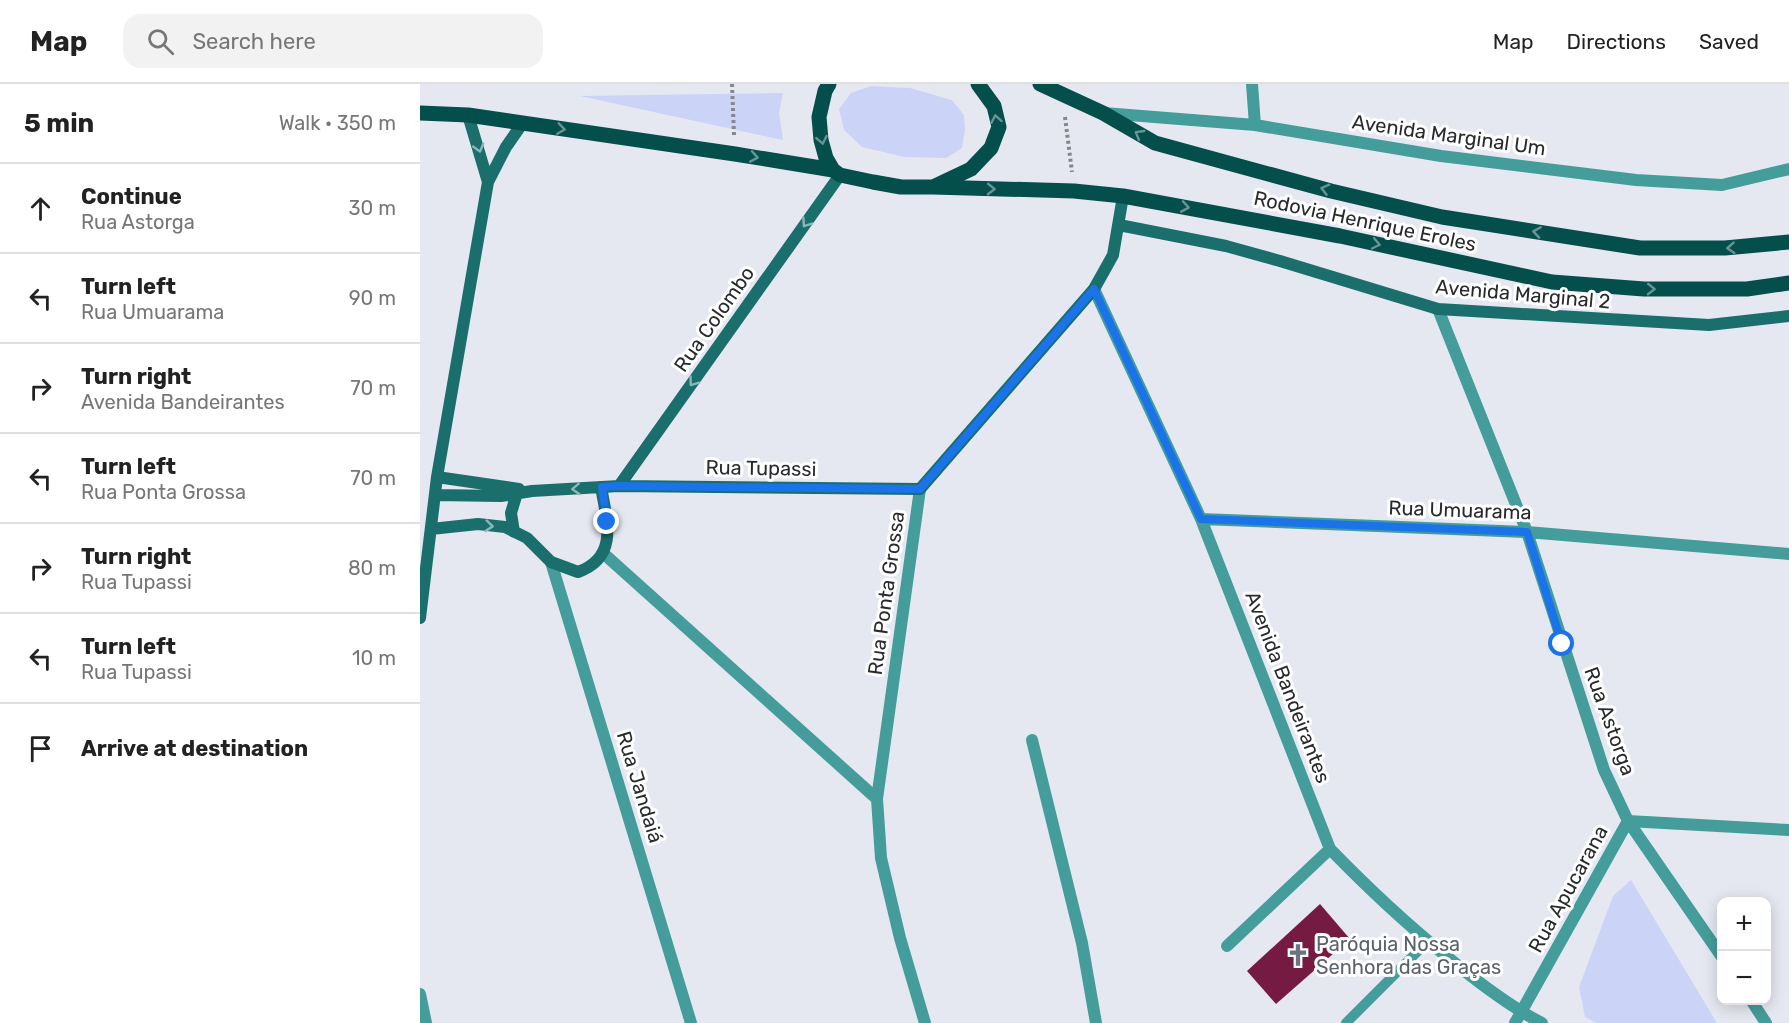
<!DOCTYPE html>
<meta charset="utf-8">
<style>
:root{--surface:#fff;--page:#f2f2f2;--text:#222;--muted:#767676;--line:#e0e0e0}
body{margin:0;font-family:Rubik,sans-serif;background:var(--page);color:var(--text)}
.controls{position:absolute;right:18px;bottom:18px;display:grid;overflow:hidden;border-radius:12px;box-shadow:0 3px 15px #0003}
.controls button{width:54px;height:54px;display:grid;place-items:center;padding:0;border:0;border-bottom:2px solid var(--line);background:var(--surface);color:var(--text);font:30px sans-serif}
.stop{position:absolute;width:18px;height:18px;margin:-14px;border:4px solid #1a73e8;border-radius:50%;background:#fff}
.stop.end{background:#1a73e8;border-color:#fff;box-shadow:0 2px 6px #0008}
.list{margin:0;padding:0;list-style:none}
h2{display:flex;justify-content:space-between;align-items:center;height:78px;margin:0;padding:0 24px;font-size:26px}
h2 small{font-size:20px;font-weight:400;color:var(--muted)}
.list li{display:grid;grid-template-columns:39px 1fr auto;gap:18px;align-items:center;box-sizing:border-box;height:90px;padding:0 24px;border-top:2px solid var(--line)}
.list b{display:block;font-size:22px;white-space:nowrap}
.list p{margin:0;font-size:20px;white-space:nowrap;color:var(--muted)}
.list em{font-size:20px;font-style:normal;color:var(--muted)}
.icon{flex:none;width:33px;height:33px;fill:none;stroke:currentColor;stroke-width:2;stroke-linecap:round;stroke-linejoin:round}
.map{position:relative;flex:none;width:1369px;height:939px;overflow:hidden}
header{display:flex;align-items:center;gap:36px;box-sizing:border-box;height:84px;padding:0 30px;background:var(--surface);border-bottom:2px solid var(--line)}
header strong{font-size:28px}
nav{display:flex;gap:33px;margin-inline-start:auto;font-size:21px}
.search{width:420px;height:54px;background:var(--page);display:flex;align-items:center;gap:15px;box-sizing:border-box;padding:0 21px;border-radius:18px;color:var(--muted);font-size:22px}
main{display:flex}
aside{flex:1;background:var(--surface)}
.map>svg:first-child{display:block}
</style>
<header>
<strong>Map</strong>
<div class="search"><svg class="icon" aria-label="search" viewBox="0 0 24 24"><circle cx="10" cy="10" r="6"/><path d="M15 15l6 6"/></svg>Search here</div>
<nav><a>Map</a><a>Directions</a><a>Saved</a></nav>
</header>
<main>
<aside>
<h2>5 min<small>Walk · 350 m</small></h2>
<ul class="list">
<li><svg class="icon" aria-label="ahead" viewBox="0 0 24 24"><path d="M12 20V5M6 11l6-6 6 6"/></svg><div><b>Continue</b><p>Rua Astorga</p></div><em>30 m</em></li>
<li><svg class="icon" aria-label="left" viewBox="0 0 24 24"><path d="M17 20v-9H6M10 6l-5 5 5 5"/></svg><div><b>Turn left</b><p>Rua Umuarama</p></div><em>90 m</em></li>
<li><svg class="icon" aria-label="right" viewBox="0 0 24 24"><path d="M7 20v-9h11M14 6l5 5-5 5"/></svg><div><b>Turn right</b><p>Avenida Bandeirantes</p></div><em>70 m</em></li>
<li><svg class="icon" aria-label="left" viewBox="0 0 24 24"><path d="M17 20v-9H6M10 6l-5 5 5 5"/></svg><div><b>Turn left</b><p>Rua Ponta Grossa</p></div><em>70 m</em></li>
<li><svg class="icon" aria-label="right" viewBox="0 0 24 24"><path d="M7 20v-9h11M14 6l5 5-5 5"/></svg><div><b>Turn right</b><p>Rua Tupassi</p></div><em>80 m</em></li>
<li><svg class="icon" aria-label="left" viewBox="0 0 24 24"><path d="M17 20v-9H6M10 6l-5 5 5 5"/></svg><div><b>Turn left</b><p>Rua Tupassi</p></div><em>10 m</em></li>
<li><svg class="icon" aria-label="arrive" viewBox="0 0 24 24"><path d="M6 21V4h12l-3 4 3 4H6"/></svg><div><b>Arrive at destination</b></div></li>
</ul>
</aside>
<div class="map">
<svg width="1369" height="939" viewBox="0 0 1369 939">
<rect width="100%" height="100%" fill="#e6e8f1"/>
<path fill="#cbd4f7" d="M451 2 490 4 532 16 544 31 545 46 542 64 526 74 484 73 442 63 424 46 419 25 431 9Z
M363 9 359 29 363 56 160 12Z
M1211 796 1297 939H1176L1165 933 1159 903 1193 812Z"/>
<path fill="#741a43" d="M900 820 930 855 856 920 827 887Z"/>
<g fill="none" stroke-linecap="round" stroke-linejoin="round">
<path stroke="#86878d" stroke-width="4" stroke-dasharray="3 3" stroke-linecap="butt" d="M312 0 314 51
M645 33 652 88"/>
<path stroke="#449d9a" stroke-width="10" d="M926 939 1008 857"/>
<path stroke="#449d9a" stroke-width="12" d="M832 0 835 41
M684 29 835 41 1021 72 1216 96 1302 101 1369 85
M674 205 781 435 910 765C947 803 984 838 1025 871 1055 896 1087 921 1122 939
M1018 225 1107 448 1184 686 1208 737 1302 873
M500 405 457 715 461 774 480 854 505 939
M781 435 1107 448 1369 470
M183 469 457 715
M131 478 271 939
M612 656 662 859 676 939
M807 862 910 765
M0 910 6 939
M1331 916 1346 939
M1095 939 1208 737 1369 746"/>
<path stroke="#1a6f6d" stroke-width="12" d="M48 31 68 98
M699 141 806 162 860 177 1018 225 1289 241 1369 232
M17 393 99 405
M199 402 420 91
M15 411 81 412 112 407 199 402 500 405 674 205 693 171 703 112
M11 445 58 440 85 443 107 454 131 478 158 488C199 473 187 437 181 403
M94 448 91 429 97 409
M0 534 17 393 68 98 86 63 102 40"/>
<path stroke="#044e4c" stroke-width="15" d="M409 0 405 7 399 33 401 56 406 74 413 86 420 91 453 98 481 103H513L551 85 571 64 579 43 574 22 558 0
M620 0 683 29 735 59 911 107 1022 133 1220 164H1305L1369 158
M0 29 48 31 315 70 413 86
M513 103 654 107 703 112 920 152 1132 198 1224 205H1327L1369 199"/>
</g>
<defs><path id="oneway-chevron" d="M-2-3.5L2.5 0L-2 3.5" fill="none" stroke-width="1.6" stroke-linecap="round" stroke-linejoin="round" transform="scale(1.5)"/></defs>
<g stroke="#689594">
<use href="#oneway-chevron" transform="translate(576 35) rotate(-100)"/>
<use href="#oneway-chevron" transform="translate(141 45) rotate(8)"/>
<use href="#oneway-chevron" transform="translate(719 50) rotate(-150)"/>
<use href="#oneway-chevron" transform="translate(402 56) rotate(79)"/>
<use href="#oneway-chevron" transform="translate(334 73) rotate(10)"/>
<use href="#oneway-chevron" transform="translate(571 105) rotate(1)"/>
<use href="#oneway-chevron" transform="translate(905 105) rotate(-165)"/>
<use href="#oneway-chevron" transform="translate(765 123) rotate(10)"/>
<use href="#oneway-chevron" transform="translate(1117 148) rotate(-171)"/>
<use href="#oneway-chevron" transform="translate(956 160) rotate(12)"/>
<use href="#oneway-chevron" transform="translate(1311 164) rotate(176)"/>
<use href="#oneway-chevron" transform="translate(1231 205) rotate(1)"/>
</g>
<g stroke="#8cb7b6">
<use href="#oneway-chevron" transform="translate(59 64) rotate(74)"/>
<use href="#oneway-chevron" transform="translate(386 139) rotate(125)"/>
<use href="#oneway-chevron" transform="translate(273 298) rotate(126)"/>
<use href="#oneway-chevron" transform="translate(156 405) rotate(177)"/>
<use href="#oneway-chevron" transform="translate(69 442) rotate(6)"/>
</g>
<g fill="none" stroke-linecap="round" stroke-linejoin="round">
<path stroke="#1a73e8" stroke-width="8" d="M187 438 182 403 199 402 500 405 674 205 781 435 1107 448 1142 560"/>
</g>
<defs>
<g id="church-bare" transform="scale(1.8)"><path d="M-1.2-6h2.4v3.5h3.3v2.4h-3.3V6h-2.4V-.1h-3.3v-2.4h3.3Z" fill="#6b7280" stroke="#fff" stroke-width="2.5" paint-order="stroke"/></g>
</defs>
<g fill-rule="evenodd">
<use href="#church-bare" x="878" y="871"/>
</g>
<g text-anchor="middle" stroke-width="6" stroke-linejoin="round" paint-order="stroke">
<g font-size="20" fill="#292a2d" stroke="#fff">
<text transform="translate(1029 51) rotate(8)" y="7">Avenida Marginal Um</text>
<text transform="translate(945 137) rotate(12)" y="7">Rodovia Henrique Eroles</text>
<text transform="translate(1103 210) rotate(5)" y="7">Avenida Marginal 2</text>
<text transform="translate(294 235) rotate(-55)" y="7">Rua Colombo</text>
<text transform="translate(341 384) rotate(1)" y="7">Rua Tupassi</text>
<text transform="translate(1040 426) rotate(2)" y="7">Rua Umuarama</text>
<text transform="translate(466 509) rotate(-82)" y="7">Rua Ponta Grossa</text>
<text transform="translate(868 603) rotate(69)" y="7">Avenida Bandeirantes</text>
<text transform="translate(1190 637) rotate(70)" y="7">Rua Astorga</text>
<text transform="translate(220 703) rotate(73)" y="7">Rua Jandaiá</text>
<text transform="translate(1148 805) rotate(-61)" y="7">Rua Apucarana</text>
</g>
<g font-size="20" fill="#5b616d" stroke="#fff" text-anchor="start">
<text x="896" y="867">Paróquia Nossa<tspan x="896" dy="23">Senhora das Graças</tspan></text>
</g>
</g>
</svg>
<div class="controls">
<button>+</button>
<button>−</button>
</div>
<div class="stop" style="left:1142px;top:560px"></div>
<div class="stop end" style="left:187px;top:438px"></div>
</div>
</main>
